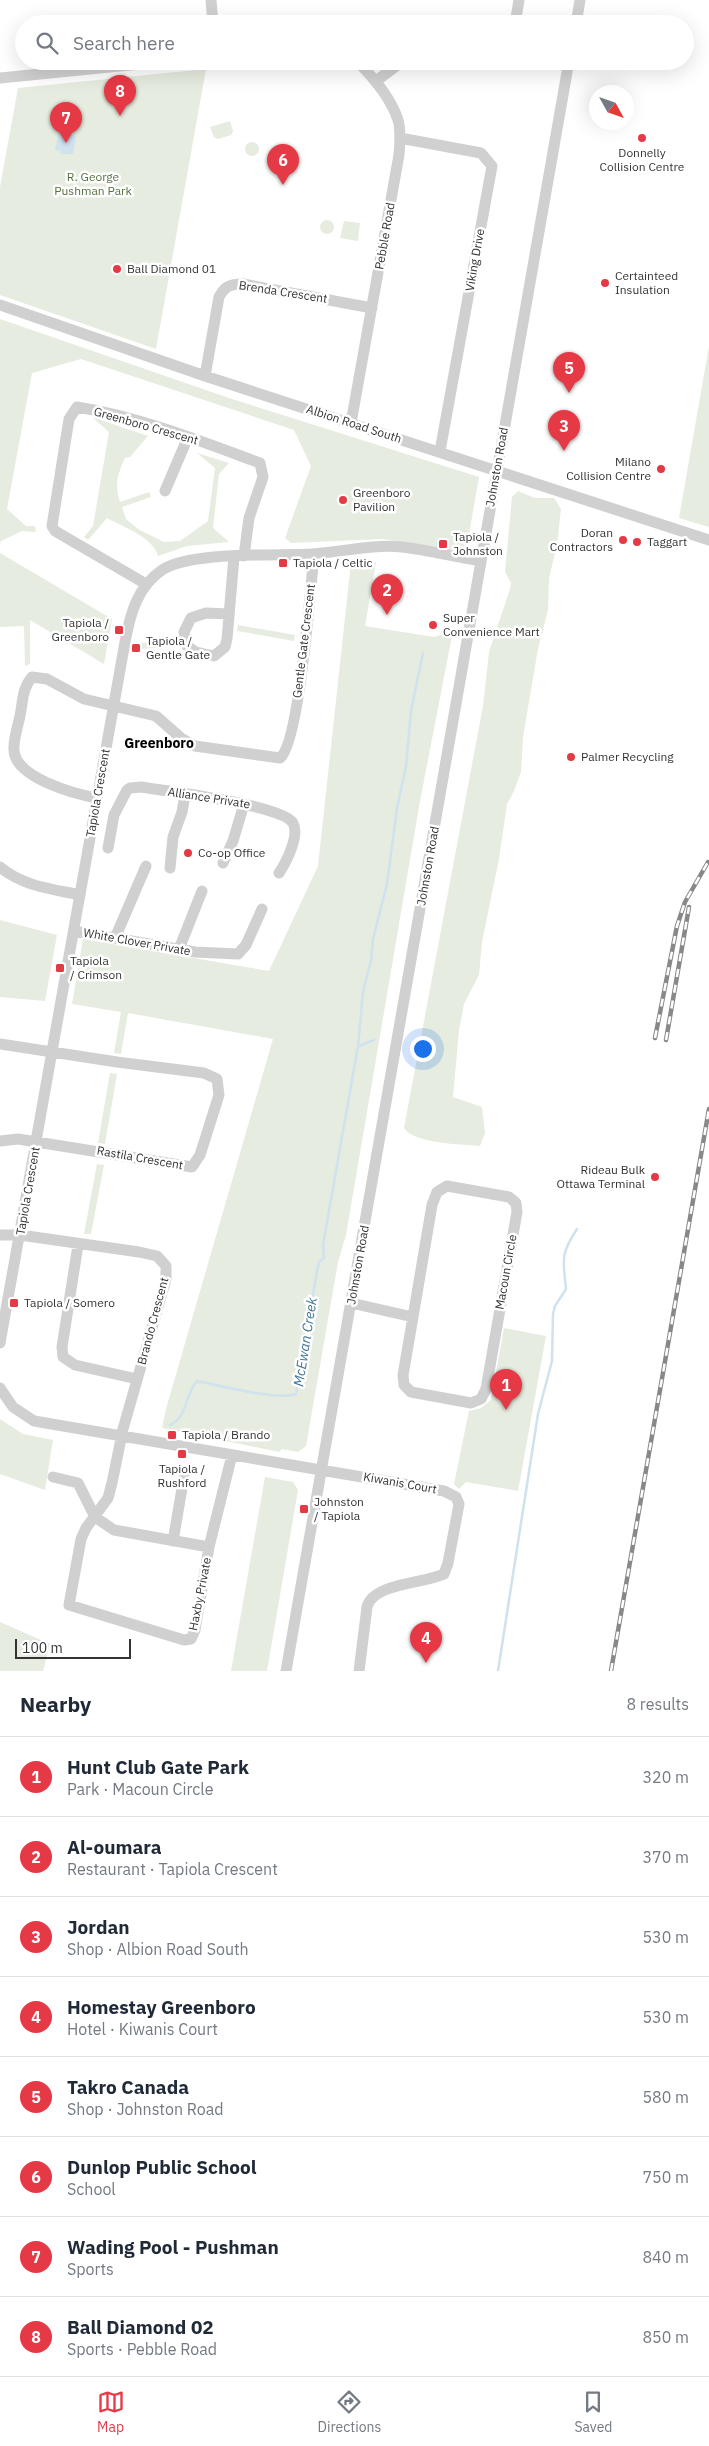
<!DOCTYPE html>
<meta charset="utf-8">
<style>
:root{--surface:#fff;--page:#f6f6f7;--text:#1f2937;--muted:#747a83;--line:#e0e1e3;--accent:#e63946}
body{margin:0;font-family:"IBM Plex Sans",sans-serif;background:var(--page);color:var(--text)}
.compass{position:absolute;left:589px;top:85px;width:45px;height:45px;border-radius:50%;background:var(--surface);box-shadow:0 5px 20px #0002;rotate:130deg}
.scale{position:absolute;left:15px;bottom:12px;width:116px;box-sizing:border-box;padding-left:5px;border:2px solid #333;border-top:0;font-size:14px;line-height:18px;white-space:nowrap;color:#333;-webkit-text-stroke:4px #fff;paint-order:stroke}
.you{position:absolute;left:422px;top:1048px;width:18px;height:18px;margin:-12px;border:4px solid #fff;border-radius:50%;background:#1a73e8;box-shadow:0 0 0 8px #1a73e833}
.badge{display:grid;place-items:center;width:32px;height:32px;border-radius:50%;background:var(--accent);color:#fff;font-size:16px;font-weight:700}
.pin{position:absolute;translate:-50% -41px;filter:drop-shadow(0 1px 2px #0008)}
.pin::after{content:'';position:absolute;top:26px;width:18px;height:15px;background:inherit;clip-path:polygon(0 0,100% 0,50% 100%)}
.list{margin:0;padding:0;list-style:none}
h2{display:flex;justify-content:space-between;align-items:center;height:65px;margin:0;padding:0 20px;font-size:21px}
h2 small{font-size:16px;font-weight:400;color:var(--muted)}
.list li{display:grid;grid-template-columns:32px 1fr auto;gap:15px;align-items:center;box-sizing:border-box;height:80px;padding:0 20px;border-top:1px solid var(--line)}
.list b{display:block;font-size:19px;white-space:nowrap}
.list p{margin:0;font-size:16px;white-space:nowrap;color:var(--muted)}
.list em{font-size:16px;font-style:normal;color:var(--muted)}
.icon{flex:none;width:28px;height:28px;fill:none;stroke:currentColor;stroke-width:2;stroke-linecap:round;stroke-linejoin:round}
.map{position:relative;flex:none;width:709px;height:1671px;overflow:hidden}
.search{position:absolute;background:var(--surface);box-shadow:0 5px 20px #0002;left:15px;right:15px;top:15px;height:55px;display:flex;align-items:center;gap:12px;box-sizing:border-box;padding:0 18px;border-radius:28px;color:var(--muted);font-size:19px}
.sheet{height:705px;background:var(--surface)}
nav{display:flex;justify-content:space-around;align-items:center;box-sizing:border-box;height:70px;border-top:1px solid var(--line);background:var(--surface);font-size:14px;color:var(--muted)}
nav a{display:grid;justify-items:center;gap:2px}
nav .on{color:var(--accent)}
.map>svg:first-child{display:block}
</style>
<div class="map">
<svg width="709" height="1671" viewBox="0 0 709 1671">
<rect width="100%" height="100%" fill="#fff"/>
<path fill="#e6ecdf" d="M206 69 156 349 0 295V187L18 88Z
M230 121 233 131 231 135 218 139 214 137 210 127Z
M245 149a7 7 0 1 1 14 0a7 7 0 1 1-14 0Z
M320 227a7 7 0 1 1 14 0a7 7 0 1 1-14 0Z
M344 221 360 223 358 241 340 238Z
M0 319 232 399 479 477 468 540 462 549 456 550 382 539 291 543 285 538 311 466 294 430 81 359 32 373 7 509 26 526H35L36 532 22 531 1 541 0 544Z
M709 346V527L679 518Z
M92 417 148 436 130 457 125 458C118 473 114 485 120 502L149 492 151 497 122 507 126 519 138 529 164 542 180 541 208 521 215 468 197 453 229 463 219 474 213 528 229 542 187 546 158 556C153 537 123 527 107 518L88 540 84 537 93 526 109 432Z
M518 491 535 498H554L561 509 557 545 549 578 548 610 538 649 523 737 521 772 514 791 507 804 499 859 482 942 479 975 464 1004 459 1030 453 1097 482 1107 485 1133 480 1146C461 1144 414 1144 404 1128L483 706 489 652 510 589 511 583 505 572 512 497Z
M0 553 112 619 104 664 30 620V664L25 666 24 626 0 627Z
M376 562 365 626 434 637 443 634 452 636 420 801 346 1235 338 1262 306 1446 298 1452 282 1449 279 1452 162 1428 166 1409 273 1039 128 1013 121 1054 114 1053 121 1012 72 1004 83 939 269 971 318 866 351 563Z
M238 625 295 635 294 641 237 631Z
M169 641 171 647 138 649 139 643Z
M0 920 57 935 45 1001 0 997Z
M110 1073 117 1074 105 1144 98 1143Z
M97 1164 104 1165 91 1234H84Z
M504 1328 546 1336 518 1491 466 1482 459 1489 454 1484 469 1411 481 1408 491 1400Z
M0 1419 23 1434 53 1440 45 1490 0 1474Z
M265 1477 293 1482 298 1490 267 1671H231Z
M0 1622 50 1644 43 1671H0Z"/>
<path fill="#cfe2ee" d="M59 132 76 136 73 154H60L61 151 55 150Z"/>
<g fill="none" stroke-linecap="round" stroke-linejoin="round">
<path stroke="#cfe2ee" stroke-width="2.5" d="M359 1046 374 1040
M170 1425C188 1417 185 1393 197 1381 218 1385 278 1401 296 1394L317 1271 319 1262 324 1258 323 1245 358 1046 363 992 371 961 373 939 387 884 397 808 406 766 411 711 423 653
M498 1671 538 1414 552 1361 553 1314 555 1306 566 1289C563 1259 560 1255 577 1229"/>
<path stroke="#d0d0d0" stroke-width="11" d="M211 0 213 24
M515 24 519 0
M576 24 580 0
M0 78 170 61
M376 81 403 61
M400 138 481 153 492 166 440 451
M0 305 205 376 709 540
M205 376 219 297C225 286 230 284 243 284L372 308
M351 423 399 155C400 144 401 130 398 120 391 98 373 77 357 61
M165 491 188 437
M146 584 55 531 52 526 69 419 77 407C140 417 200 441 260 463L263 477 249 518 244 556
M229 614 206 613 191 618 184 632 187 646 196 652 214 656 225 647 227 639 234 557
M97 798C75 794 15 778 14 750 13 740 18 726 20 716 23 701 22 689 32 677L47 679 84 699 156 716 181 738 195 746 280 758C299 744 311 585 314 554
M108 848 114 815 127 790 130 788 141 787C166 791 282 805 293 823 300 835 286 863 279 873
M223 863 233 841 244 804
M0 867C22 886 52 889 80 895
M170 868 173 837 182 812 185 795
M74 931 195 952 238 954 246 945 262 909
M115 938 146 866
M179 949 202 891
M0 1044 117 1062 204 1073 217 1079 219 1095 200 1155 192 1167 18 1139 0 1141
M0 1235H20L139 1252 157 1256 166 1266V1279L123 1429 112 1483 108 1498 86 1528 81 1539 69 1605 184 1640 191 1639 195 1630 209 1547 232 1455
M78 1245 62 1347 63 1357 75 1365 137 1379
M351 1303 413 1317 403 1375 404 1385 411 1392 471 1403 481 1399 486 1389 517 1212 516 1203 509 1197 447 1186 437 1192 432 1205 413 1317
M0 1343 125 642C130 615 137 587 162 570 191 551 275 556 312 554 342 552 372 544 402 547 429 550 455 557 481 561
M0 1388 13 1407 34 1421 444 1491 456 1497 459 1504 448 1563 444 1574C423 1584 373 1583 367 1607L359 1671
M53 1477 78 1483 95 1517 114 1530 209 1547
M173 1541 185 1471
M286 1671 569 61"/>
<g stroke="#888" stroke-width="4.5">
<path id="rail" d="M655 1038 677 926 685 902 708 862
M666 1040 689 907
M611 1671 709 1109"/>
</g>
<use href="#rail" stroke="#fff" stroke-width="2.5" stroke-dasharray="8" stroke-linecap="butt"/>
</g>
<g fill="#e63946" stroke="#fff" stroke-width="2">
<circle cx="642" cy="138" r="5"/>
<circle cx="117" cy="269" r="5"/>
<circle cx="605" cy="283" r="5"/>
<circle cx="661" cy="469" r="5"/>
<circle cx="343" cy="500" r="5"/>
<circle cx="623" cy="540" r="5"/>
<circle cx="637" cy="542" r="5"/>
<rect x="438" y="539" width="10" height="10" rx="2.5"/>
<rect x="278" y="558" width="10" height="10" rx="2.5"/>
<circle cx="433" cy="625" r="5"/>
<rect x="114" y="625" width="10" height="10" rx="2.5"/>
<rect x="131" y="643" width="10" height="10" rx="2.5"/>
<circle cx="571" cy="757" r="5"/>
<circle cx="188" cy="853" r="5"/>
<rect x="55" y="963" width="10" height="10" rx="2.5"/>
<circle cx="655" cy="1177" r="5"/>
<rect x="9" y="1298" width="10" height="10" rx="2.5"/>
<rect x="167" y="1430" width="10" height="10" rx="2.5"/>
<rect x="177" y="1449" width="10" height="10" rx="2.5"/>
<rect x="299" y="1504" width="10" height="10" rx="2.5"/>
</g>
<g text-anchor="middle" stroke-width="5" stroke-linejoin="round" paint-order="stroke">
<g font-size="12" fill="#333" stroke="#fff" text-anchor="start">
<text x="642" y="157" text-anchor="middle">Donnelly<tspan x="642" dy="14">Collision Centre</tspan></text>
<text x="127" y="273">Ball Diamond 01</text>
<text x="615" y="280">Certainteed<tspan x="615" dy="14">Insulation</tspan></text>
<text x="651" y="466" text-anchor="end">Milano<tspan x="651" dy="14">Collision Centre</tspan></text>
<text x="353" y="497">Greenboro<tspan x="353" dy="14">Pavilion</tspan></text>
<text x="613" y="537" text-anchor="end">Doran<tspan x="613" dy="14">Contractors</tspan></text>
<text x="453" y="541">Tapiola /<tspan x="453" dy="14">Johnston</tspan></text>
<text x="647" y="546">Taggart</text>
<text x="293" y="567">Tapiola / Celtic</text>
<text x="443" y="622">Super<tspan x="443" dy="14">Convenience Mart</tspan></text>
<text x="109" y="627" text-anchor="end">Tapiola /<tspan x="109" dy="14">Greenboro</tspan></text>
<text x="146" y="645">Tapiola /<tspan x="146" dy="14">Gentle Gate</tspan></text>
<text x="581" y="761">Palmer Recycling</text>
<text x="198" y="857">Co-op Office</text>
<text x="70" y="965">Tapiola<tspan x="70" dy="14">/ Crimson</tspan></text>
<text x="645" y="1174" text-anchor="end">Rideau Bulk<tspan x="645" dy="14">Ottawa Terminal</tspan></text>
<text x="24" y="1307">Tapiola / Somero</text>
<text x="182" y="1439">Tapiola / Brando</text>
<text x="182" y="1473" text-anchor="middle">Tapiola /<tspan x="182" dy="14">Rushford</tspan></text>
<text x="314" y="1506">Johnston<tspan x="314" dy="14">/ Tapiola</tspan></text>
</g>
<g font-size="12" fill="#56703f" stroke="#fff">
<text x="93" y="181">R. George<tspan x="93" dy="14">Pushman Park</tspan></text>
</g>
<g font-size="12" fill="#333" stroke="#fff">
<text transform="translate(385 236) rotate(-80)" y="4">Pebble Road</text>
<text transform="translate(475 260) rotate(-80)" y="4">Viking Drive</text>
<text transform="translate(283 292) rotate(9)" y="4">Brenda Crescent</text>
<text transform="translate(354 424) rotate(18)" y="4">Albion Road South</text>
<text transform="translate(146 426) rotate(16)" y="4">Greenboro Crescent</text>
<text transform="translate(497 467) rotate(-80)" y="4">Johnston Road</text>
<text transform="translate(304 641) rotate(-83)" y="4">Gentle Gate Crescent</text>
<text transform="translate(98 793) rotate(-80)" y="4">Tapiola Crescent</text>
<text transform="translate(209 798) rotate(9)" y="4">Alliance Private</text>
<text transform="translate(428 866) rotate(-80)" y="4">Johnston Road</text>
<text transform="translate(137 942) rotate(10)" y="4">White Clover Private</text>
<text transform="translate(140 1158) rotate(10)" y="4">Rastila Crescent</text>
<text transform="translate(28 1191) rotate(-80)" y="4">Tapiola Crescent</text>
<text transform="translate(358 1265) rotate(-80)" y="4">Johnston Road</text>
<text transform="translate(506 1272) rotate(-80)" y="4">Macoun Circle</text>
<text transform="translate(153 1321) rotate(-75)" y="4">Brando Crescent</text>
<text transform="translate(400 1483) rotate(10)" y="4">Kiwanis Court</text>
<text transform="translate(200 1594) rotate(-79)" y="4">Haxby Private</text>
</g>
<g font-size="14" font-weight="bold" fill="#000" stroke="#fff">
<text x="159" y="748">Greenboro</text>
</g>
<g font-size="14" font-style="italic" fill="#3f7597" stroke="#fff">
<text transform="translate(305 1342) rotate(-81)" y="5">McEwan Creek</text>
</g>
</g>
</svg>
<svg class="compass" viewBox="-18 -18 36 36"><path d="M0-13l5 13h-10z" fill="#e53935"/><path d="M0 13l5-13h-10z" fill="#747a83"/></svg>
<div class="scale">100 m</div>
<div class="you"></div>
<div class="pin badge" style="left:506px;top:1410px">1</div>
<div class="pin badge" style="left:387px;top:615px">2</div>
<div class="pin badge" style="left:564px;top:451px">3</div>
<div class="pin badge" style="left:426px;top:1663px">4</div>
<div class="pin badge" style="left:569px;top:393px">5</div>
<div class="pin badge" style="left:283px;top:185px">6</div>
<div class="pin badge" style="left:66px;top:143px">7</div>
<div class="pin badge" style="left:120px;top:116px">8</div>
<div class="search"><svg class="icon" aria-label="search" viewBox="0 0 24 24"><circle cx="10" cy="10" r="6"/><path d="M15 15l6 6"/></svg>Search here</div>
</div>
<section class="sheet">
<h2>Nearby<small>8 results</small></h2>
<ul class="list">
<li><span class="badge">1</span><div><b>Hunt Club Gate Park</b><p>Park · Macoun Circle</p></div><em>320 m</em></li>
<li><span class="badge">2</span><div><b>Al-oumara</b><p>Restaurant · Tapiola Crescent</p></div><em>370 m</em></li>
<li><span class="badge">3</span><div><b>Jordan</b><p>Shop · Albion Road South</p></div><em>530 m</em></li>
<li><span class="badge">4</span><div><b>Homestay Greenboro</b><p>Hotel · Kiwanis Court</p></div><em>530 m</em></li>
<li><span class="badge">5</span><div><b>Takro Canada</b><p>Shop · Johnston Road</p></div><em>580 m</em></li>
<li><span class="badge">6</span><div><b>Dunlop Public School</b><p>School</p></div><em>750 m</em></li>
<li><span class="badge">7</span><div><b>Wading Pool - Pushman</b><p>Sports</p></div><em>840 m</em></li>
<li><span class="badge">8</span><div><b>Ball Diamond 02</b><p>Sports · Pebble Road</p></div><em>850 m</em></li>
</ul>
</section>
<nav>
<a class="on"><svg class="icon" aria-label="map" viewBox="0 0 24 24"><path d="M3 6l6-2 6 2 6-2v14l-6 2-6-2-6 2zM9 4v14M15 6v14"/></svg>Map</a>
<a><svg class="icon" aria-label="directions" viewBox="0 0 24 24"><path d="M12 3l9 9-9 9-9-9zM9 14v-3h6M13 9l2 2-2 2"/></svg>Directions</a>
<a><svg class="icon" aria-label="saved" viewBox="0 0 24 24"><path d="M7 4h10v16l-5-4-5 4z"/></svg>Saved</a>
</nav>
